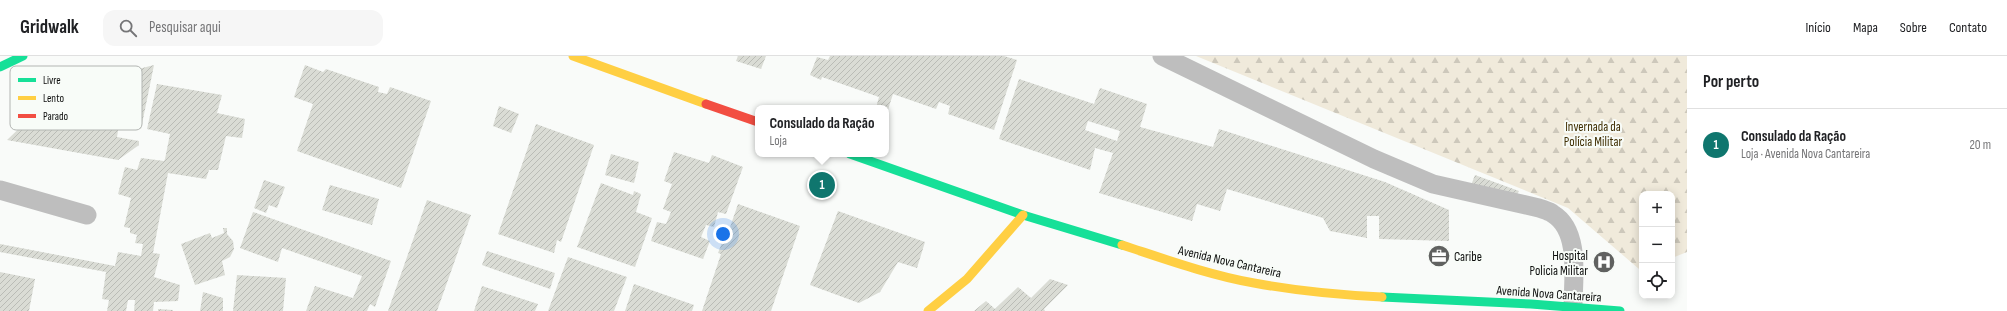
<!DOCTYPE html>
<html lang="pt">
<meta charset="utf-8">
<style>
:root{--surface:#fff;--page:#f6f6f6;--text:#202124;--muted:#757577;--line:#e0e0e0;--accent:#0f766e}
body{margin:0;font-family:"Sofia Sans Condensed",sans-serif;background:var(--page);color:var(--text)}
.controls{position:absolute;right:12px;bottom:12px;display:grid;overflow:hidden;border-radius:8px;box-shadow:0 2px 10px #0003}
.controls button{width:36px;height:36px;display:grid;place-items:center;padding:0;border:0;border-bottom:1px solid var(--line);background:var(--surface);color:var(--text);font:20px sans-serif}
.you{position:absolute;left:723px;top:178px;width:14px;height:14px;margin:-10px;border:3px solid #fff;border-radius:50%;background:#1a73e8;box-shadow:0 0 0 6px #1a73e833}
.badge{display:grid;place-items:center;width:26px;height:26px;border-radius:50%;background:var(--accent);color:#fff;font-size:13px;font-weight:700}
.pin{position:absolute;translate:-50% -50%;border:2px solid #fff;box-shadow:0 1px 4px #0006}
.popup{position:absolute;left:755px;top:49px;width:134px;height:52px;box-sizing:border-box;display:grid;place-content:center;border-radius:8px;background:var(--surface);filter:drop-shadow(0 1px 3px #0005);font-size:13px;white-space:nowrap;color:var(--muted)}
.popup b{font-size:15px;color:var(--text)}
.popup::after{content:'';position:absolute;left:50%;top:100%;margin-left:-8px;border:8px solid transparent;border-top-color:var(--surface)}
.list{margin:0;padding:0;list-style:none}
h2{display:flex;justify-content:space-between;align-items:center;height:52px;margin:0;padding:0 16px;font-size:17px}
h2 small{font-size:13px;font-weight:400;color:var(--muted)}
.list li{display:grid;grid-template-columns:26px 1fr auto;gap:12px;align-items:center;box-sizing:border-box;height:72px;padding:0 16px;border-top:1px solid var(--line)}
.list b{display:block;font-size:15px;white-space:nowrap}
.list p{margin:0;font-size:13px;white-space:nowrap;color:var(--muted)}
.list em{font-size:13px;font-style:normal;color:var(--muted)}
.icon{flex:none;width:22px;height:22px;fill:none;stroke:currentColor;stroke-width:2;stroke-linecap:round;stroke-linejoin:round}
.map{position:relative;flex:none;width:1687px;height:255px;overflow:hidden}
header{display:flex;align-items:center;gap:24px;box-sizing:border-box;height:56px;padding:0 20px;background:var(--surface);border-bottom:1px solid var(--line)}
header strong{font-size:19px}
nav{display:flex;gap:22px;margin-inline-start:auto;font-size:14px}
.search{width:280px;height:36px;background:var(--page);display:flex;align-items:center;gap:10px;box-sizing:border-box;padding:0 14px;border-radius:12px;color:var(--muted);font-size:15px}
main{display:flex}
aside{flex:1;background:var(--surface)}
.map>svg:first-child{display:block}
</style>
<header>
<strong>Gridwalk</strong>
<div class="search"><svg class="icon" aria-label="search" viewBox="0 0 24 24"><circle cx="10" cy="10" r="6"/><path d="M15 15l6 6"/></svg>Pesquisar aqui</div>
<nav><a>Início</a><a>Mapa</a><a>Sobre</a><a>Contato</a></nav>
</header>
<main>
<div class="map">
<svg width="1687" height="255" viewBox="0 0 1687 255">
<defs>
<pattern id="forest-firs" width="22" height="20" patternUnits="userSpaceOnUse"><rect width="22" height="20" fill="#f0eadb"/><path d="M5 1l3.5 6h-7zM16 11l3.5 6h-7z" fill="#cdc8bb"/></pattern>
<pattern id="building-hatch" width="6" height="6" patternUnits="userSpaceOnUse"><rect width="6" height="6" fill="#dadcd5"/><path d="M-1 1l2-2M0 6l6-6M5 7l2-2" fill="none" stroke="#babcb6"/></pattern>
</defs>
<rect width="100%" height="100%" fill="#f9fbf9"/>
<path fill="url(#forest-firs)" d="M1196 0H1687V196L1672 202V138H1642V212L1639 213 1568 152Z"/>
<path fill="url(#building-hatch)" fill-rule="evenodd" d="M738 0H766L761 13 736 5Z
M830 0H1004L1017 4 994 74 948 58 950 50 939 46 936 53 893 38 886 60V52H876L879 41 822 21 821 24 810 19 817 1 828 4Z
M154 9 141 73 119 69 117 81 139 85V89L118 104 7 84 30 62 57 43 119 18Z
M305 9 323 16 326 13 379 31 378 36 387 38 390 31 431 45 401 132 297 95 313 48 294 41Z
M1019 23 1094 48 1100 32 1147 48 1140 71 1213 91 1219 73 1385 126 1449 154V185L1379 183V160H1367V182L1330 175 1323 162 1227 133 1220 155 1197 148 1192 165 1099 137 1113 97 1095 92 1090 114 999 83ZM1088 65 1120 75 1117 85 1085 74Z
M157 28 222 39 217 57 245 63 242 82 226 80 218 114H209L206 123 168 117 153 197 160 198 154 221 180 229 178 245 154 246 153 255H134L135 244H128L126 255H107L109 244 102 243 106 216 0 196V188L115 210 118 196 141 200 143 188 135 187 137 179 130 177V172L124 171 131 142 118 138 125 111 137 114 141 102 164 105 165 103 170 78 147 73Z
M499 50 519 58 511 77 493 70Z
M536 68 594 89 561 186 557 184 554 197 498 178Z
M674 96 709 107 712 99 743 111 726 158 718 156 714 171 706 169 701 181 710 185 703 203 651 185 657 166 666 168 671 156 663 153 672 128 664 125Z
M611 98 639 106 634 127 605 119Z
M1475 119 1519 135 1514 145 1470 132Z
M264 124 285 131 277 152 269 149 266 157 254 152Z
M601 127 633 139 634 135 641 138 636 156 652 162 635 211 577 191Z
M330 129 379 143 372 169 322 154Z
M427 144 471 159 437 255H388Z
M738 148 800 170 771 255H702L721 198 718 197 725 179 727 180Z
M838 155 925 186 917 212 898 206 880 236 859 247 810 229Z
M253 156 391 205 375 251 370 248 367 255H306L315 230 353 242 362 220 282 192 278 206 240 192Z
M223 172H227V178L233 185 234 193 230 201 222 205 225 219 195 229 181 188 210 177 212 182 224 177Z
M487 195 555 217 550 233 482 209Z
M568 201 627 221 614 255H548Z
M0 216 35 223 29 255H0Z
M237 219 286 222 283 255H233Z
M1050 223 1068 229 1044 253 1045 255H974L986 245 995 253 1018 231 1031 242Z
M634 228 694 249 692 255H625Z
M482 230 538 248 535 255H474Z
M203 236 223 242V255H200Z
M158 253 173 254V255H158Z"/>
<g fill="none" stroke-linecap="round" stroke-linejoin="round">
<path stroke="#bebebe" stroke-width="19" d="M1162 0 1374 103 1433 128 1539 152C1544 154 1549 155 1553 158 1581 175 1573 224 1573 251
M0 134 87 159"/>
<path stroke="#16e098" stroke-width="9" d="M0 11 23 0
M850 98 1023 159 1122 189
M1382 241 1531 248 1620 255"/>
<path stroke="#ffcf43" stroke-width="9" d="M573 0 706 48
M1122 189C1165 203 1209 219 1254 227 1297 235 1339 239 1382 241
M928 255 967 223 1023 159"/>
<path stroke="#f24e42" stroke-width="9" d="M706 48 758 66"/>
</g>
<defs>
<g id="office-disc" transform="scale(1.15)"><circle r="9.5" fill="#606160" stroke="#f8fcf8"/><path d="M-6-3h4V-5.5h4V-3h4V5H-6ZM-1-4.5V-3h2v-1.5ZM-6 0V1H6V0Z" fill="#fff"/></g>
<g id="hospital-disc" transform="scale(1.15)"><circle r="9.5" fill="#606160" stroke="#f8fcf8"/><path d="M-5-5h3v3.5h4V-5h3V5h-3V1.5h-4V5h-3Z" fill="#fff"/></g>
</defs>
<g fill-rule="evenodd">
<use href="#office-disc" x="1439" y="200"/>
<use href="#hospital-disc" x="1604" y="206"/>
</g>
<g text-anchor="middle" stroke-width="4" stroke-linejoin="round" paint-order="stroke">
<g font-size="13" fill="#3f2e02" stroke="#f8fcf8">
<text x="1593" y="75">Invernada da<tspan x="1593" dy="15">Polícia Militar</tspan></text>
</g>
<g font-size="13" fill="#0d0e0d" stroke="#f8fcf8" text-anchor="end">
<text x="1588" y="204">Hospital<tspan x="1588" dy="15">Policia Militar</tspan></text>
<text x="1454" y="205" text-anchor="start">Caribe</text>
</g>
<g font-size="13" fill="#0d0e0d" stroke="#f8fcf8">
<text transform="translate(1230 205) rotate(13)" y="5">Avenida Nova Cantareira</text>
<text transform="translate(1549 237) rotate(4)" y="5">Avenida Nova Cantareira</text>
</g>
</g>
<rect x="10" y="10" width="132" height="64" rx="6" fill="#f8fcf8" stroke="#b2b5b2" stroke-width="1"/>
<rect x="18" y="22" width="18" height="4" fill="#16e098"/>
<rect x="18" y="40" width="18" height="4" fill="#ffcf43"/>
<rect x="18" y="58" width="18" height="4" fill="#f24e42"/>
<g font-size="11" fill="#0d0e0d">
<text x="43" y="28">Livre</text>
<text x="43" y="46">Lento</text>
<text x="43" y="64">Parado</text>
</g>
</svg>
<div class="controls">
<button>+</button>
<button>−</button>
<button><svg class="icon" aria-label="locate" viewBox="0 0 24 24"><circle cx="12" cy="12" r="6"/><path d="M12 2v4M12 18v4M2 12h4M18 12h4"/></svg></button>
</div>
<div class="you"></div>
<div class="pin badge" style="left:822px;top:129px">1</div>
<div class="popup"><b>Consulado da Ração</b>Loja</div>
</div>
<aside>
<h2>Por perto<small></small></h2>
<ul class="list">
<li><span class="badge">1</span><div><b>Consulado da Ração</b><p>Loja · Avenida Nova Cantareira</p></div><em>20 m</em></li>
</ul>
</aside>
</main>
